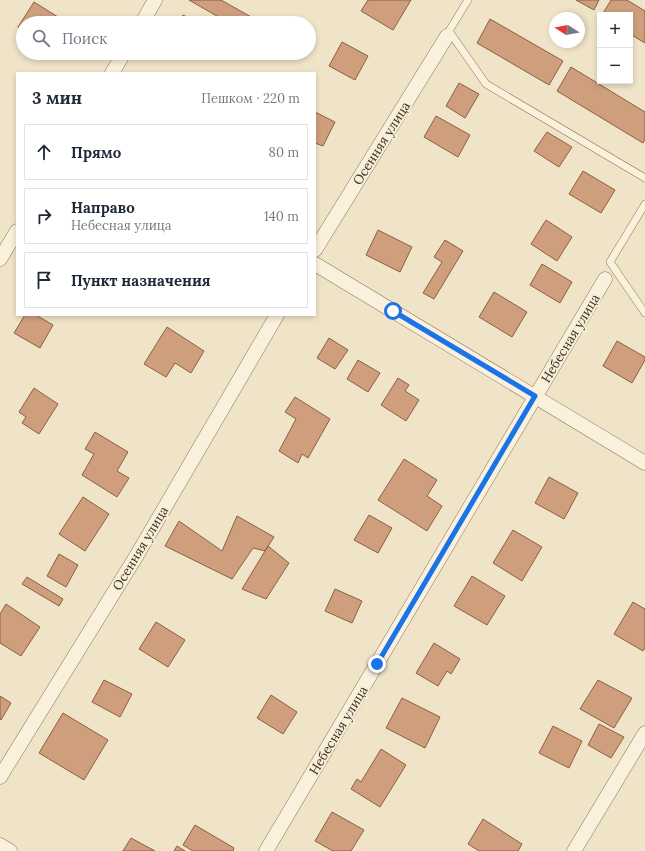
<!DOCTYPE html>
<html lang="ru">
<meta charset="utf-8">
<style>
:root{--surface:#fff;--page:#f6f6f7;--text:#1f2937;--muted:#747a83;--line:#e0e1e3}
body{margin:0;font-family:Lora,serif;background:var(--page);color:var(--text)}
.controls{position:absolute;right:12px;top:12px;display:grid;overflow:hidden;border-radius:0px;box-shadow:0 2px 6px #0003}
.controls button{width:36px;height:36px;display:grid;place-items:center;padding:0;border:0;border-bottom:1px solid var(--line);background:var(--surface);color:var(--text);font:20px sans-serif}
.compass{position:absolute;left:549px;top:12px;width:36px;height:36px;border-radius:50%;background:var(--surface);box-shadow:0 2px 6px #0003;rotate:281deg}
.stop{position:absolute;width:12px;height:12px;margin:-9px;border:3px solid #1a73e8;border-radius:50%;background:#fff}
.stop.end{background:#1a73e8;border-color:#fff;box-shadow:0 1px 4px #0008}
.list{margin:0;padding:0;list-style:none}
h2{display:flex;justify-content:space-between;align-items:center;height:52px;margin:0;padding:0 16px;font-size:17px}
h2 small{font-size:13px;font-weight:400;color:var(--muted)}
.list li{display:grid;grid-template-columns:26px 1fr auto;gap:12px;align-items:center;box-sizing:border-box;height:56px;margin:0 8px 8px;padding:0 8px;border:1px solid var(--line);border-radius:0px}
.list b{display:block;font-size:15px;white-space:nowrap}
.list p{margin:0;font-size:13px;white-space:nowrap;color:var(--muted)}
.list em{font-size:13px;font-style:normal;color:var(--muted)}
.icon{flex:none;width:22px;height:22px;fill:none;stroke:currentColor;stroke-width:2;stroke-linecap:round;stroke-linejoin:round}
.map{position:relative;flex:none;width:645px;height:851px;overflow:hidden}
.search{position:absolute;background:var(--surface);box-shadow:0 2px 6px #0003;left:16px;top:16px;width:300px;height:44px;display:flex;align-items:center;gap:10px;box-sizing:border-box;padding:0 14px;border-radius:22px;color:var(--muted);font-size:15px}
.panel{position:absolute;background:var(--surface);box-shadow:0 2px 6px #0003;left:16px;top:72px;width:300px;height:244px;border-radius:0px}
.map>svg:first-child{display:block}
</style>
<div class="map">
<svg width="645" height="851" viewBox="0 0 645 851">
<rect width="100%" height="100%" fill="#f0e4c8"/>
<path fill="#cf9f7d" stroke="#8d5f41" d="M189 0H221L262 23H229Z
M368 0H411L393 30 361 11Z
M576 0H599L594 10Z
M611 0H627L645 11V43L630 34V15H602Z
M34 2 58 17 54 23H23V31L18 27Z
M183 15 198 23H178Z
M490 19 563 61 549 85 477 43Z
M342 42 368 56 355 80 329 66Z
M571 67 645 112V139L643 143 557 91Z
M459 83 479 94 465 118 446 106Z
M315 112 335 122 323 146 315 143Z
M436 116 470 135 458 157 424 137Z
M547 132 572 147 559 167 534 151Z
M583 171 615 190 601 213 569 194Z
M546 220 572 237 557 261 531 244Z
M378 230 412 247 400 272 366 255Z
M445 240 463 251 434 299 423 293 442 262 434 257Z
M542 264 572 282 560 303 530 285Z
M494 292 527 312 512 337 479 317Z
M25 315H36L53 325 40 348 14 333Z
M167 327 204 351 191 373 175 363 166 377 144 364Z
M329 338 348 350 335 369 317 358Z
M617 341 645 357V360L632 383 603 366Z
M358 360 380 373 368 392 347 379Z
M398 378 409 385 405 391 419 400 406 421 381 405Z
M34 388 58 404 39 434 22 423 26 417 19 412Z
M295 397 330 419 308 458 302 454 298 463 279 451 296 419 285 412Z
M95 432 128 452 117 471 129 478 117 497 82 475 94 454 85 449Z
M404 459 437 480 427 496 442 506 427 531 378 500Z
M549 477 578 493 564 519 535 503Z
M83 497 109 514 85 551 59 534Z
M369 515 392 528 378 553 354 540Z
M237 516 274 537 265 551 253 548 232 579 165 546 179 521 222 551Z
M513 530 542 547 522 581 493 563Z
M268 546 289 563 266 599 242 589Z
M59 554 78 565 66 587 47 576Z
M472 576 505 596 487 625 454 606Z
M27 577 63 599 59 606 22 584Z
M335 589 362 601 352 623 325 611Z
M633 602 645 609V648L643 651 614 634Z
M6 604 40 627 21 656 0 643V614Z
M156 622 185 640 168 667 139 649Z
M434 643 460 659 451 674 447 671 438 686 416 673Z
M104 680 132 694 120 717 92 702Z
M598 680 632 698 614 728 580 709Z
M271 695 297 712 283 734 257 718Z
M0 696 11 703 1 720 0 719Z
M402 698 440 717 425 748 386 728Z
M63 713 108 740 84 780 39 753Z
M599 724 624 737 611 758 588 745Z
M553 726 582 741 569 768 539 753Z
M381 749 406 765 380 807 351 789 357 779 361 782Z
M332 812 364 830 351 851H333L315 841Z
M483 819 522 844 518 851H479L468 844Z
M195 825 234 848 233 851H193L183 845Z
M131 838 155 851H123Z
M177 846 185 851H174Z"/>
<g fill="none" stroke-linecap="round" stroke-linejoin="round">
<g stroke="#8d765c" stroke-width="8">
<path id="service" d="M468 0 449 31 486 84 645 178
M645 204 610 262 645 313"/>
</g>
<g stroke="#8d765c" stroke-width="15">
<path id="minor" d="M142 23 155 0
M112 73 124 53
M315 250 447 36
M0 259 17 231
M315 264 645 463
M0 777 137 555 277 315
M0 845 10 851
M266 851 605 279
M574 851 645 733"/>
</g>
<use href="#service" stroke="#faf1dc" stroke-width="7"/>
<use href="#minor" stroke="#faf1dc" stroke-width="14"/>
</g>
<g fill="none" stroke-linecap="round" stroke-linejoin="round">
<path stroke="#1a73e8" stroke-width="5" d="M377 664 535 396 393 311"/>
</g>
<g text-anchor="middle" stroke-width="4" stroke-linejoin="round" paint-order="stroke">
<g font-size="13" fill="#3d2e20" stroke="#f7eed8">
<text transform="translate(381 143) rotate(-58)" y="5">Осенняя улица</text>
<text transform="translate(570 338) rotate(-59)" y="5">Небесная улица</text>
<text transform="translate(140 548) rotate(-59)" y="5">Осенняя улица</text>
<text transform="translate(338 730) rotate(-59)" y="5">Небесная улица</text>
</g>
</g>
</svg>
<div class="controls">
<button>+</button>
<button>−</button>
</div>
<svg class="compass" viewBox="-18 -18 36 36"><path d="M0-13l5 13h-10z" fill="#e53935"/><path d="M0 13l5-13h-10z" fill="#747a83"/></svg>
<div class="stop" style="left:393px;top:311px"></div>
<div class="stop end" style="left:377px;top:664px"></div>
<div class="search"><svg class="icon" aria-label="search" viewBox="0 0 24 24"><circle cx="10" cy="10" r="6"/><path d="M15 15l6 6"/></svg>Поиск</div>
<section class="panel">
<h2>3 мин<small>Пешком · 220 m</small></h2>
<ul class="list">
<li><svg class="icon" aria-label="ahead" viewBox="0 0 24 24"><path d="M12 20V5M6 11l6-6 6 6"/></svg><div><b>Прямо</b></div><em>80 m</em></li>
<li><svg class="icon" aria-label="right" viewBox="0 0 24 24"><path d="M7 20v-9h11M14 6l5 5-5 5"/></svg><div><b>Направо</b><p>Небесная улица</p></div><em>140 m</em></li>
<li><svg class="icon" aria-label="arrive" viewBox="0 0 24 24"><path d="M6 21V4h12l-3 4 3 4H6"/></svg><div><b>Пункт назначения</b></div></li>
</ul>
</section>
</div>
